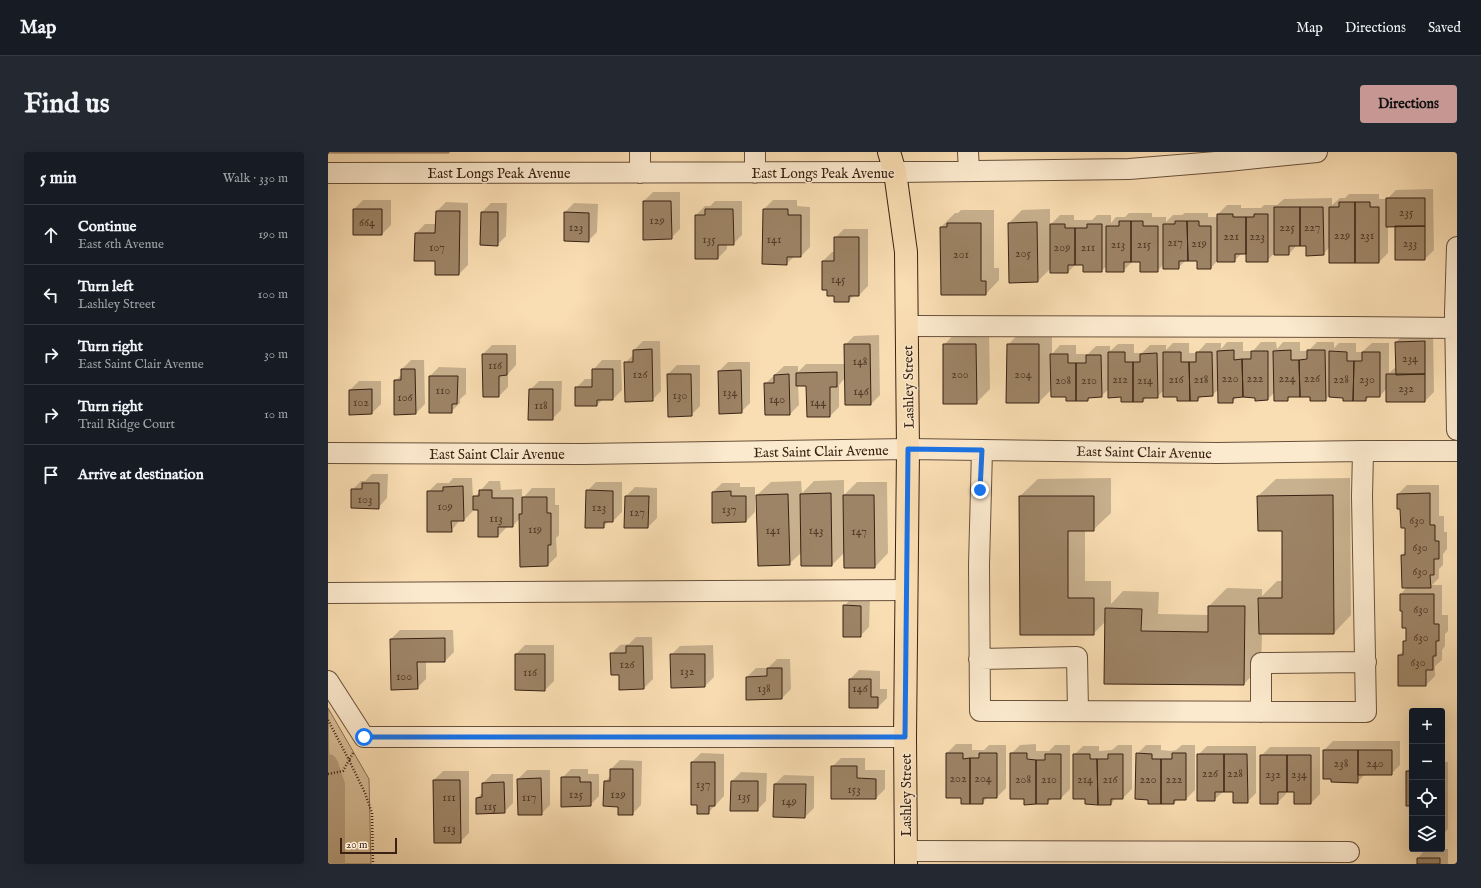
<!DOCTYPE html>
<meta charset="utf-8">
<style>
:root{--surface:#171b24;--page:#242831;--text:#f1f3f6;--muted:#9ea1a6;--line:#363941;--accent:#c59692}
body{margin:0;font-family:"IM FELL English",serif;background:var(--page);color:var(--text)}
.controls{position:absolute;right:12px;bottom:12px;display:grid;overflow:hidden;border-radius:4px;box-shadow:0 4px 16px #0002}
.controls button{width:36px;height:36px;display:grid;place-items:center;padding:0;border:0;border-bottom:1px solid var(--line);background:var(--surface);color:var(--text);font:20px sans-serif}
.scale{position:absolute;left:12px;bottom:10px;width:57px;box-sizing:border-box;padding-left:4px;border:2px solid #392213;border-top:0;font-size:11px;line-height:14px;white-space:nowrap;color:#392213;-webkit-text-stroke:3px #fceace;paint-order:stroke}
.stop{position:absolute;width:12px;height:12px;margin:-9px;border:3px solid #1a73e8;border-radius:50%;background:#fff}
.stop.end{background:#1a73e8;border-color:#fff;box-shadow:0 1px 4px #0008}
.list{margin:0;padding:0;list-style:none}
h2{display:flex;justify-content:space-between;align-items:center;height:52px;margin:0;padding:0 16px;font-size:17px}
h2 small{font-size:13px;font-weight:400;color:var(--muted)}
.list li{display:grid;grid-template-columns:26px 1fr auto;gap:12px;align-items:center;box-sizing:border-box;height:60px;padding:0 16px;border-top:1px solid var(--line)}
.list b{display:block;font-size:15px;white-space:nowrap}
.list p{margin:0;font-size:13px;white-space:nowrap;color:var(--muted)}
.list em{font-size:13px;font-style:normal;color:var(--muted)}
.icon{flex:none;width:22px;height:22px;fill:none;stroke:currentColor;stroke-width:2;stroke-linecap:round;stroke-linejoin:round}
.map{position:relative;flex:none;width:1129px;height:712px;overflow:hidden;border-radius:4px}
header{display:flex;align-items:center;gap:24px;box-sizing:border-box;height:56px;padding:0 20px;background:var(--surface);border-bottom:1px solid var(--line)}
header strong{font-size:19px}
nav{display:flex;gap:22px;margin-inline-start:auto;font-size:14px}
.intro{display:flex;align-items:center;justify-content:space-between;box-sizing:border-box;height:96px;padding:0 24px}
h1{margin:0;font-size:28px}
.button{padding:10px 18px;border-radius:4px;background:var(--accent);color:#111;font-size:14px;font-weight:700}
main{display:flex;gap:24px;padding:0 24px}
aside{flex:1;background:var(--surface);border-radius:4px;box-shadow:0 4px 16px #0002}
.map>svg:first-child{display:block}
</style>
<header>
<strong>Map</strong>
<nav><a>Map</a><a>Directions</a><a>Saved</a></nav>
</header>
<div class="intro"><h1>Find us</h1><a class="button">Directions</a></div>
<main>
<aside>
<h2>5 min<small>Walk · 330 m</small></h2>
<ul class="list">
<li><svg class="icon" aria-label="ahead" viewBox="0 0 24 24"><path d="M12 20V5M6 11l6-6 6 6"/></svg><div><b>Continue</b><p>East 6th Avenue</p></div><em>190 m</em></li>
<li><svg class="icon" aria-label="left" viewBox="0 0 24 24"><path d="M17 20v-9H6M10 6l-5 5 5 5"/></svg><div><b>Turn left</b><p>Lashley Street</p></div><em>100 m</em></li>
<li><svg class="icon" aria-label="right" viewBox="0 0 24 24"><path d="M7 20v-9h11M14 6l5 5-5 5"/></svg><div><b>Turn right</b><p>East Saint Clair Avenue</p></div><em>30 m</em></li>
<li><svg class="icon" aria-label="right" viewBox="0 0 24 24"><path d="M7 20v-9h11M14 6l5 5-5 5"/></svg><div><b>Turn right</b><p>Trail Ridge Court</p></div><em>10 m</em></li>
<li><svg class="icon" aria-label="arrive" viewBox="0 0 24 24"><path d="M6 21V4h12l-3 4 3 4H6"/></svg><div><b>Arrive at destination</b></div></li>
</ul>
</aside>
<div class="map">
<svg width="1129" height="712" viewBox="0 0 1129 712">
<rect width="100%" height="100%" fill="#fadeb3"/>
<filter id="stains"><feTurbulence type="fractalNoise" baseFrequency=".005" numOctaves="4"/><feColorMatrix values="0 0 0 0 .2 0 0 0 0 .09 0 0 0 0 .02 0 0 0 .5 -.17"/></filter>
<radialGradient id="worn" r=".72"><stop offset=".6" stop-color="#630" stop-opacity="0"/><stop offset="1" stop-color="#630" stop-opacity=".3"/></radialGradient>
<path fill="#d9be98" stroke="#897056" d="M0 0H121V1H0Z
M0 556 41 627 43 712H0Z"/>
<path fill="#0003" d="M1105 37 1106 98 1097 107 1068 73H1060V101L1051 110 1002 95 995 102 979 93H969L961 102H947V100L939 109 919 101H914L906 109H889L883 116 870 108H858L850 116 836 112 829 119 813 109H805L795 119 779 114 773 119 756 112H748L740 120 723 116 710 129 681 71 694 58 722 57V73L732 63H746V68H764L769 63H783V71L788 65H797L801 61H824V65H838V70L845 63H854L857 61H880V65H890V62L899 53H913V56H933L936 53H949L956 47 1004 46V53L1012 46H1017L1021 42H1051V47H1059L1068 38Z
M325 40H352V77L343 86 316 49Z
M35 48H63V73L54 82H26V57Z
M445 48H469V54L482 55V95L473 104H467L458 112 435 111 436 57Z
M387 49H414V83L405 92H399V97L390 106 368 63 377 54H382Z
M118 50 140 51V113L131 122 108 108 88 81 97 72H109V59Z
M163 51H179L178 84 169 93 154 60Z
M246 51 270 52 269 80 260 89 237 60Z
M633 58H666V116H671V128L658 142H614L613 75 627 61H630Z
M516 77H540V134L531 143H526L521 149 507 143 495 109 504 100H507V86Z
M629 179H661L662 237 648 251 616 193Z
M693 179H724V202L732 193H748V202H760L768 194H782V199L790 192H806V201H814L822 193H838V198L845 191H861V201H869L878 191H893V197L899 190H915V199H925L933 190H948L949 197 955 190H972V199H980L989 190H1006V196L1011 191H1028V200H1034L1044 191H1061V221L1069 214 1068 190 1077 181H1105L1106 240 1097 249 1059 236 1052 244H1042L1038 248 1016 245 1001 244 997 248 983 244H963L959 248 947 240 940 247 928 245H909L904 250 891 237 884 243 874 244 870 248 850 244 836 238 829 245H819L815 249 794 244 781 237 773 244H763L760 248 739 244 724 237 711 250 680 193Z
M551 183 552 243 543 252 518 225 511 233V255L502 264 479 233H470L471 253 462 262 437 232 456 214H470V220L478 212H518L517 193 526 184Z
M315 189H332L333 239 324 248 297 211 306 202V198Z
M164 193H188V213L180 222V235L171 244 155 202Z
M83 208H96L97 252 88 261 67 229 74 222V217Z
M274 208H293L294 238 285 247H275L269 253 248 236 257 227H265V218Z
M400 210H422V251L413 260 391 219Z
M349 213H372V254L363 263 341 264 340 222Z
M111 215 138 216V242L132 247V251L123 260 102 224Z
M31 229H53V252L44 261 22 238Z
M211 229H234L233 258 224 267 202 238Z
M44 322H60L59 346 50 356 24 338 33 329H37Z
M125 326H144L145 347 161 329H172L173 338 194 337V347L204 336H227V353H231V383L228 386 229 404 220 413 192 366 185 374 179 375 170 384 151 357H145V359L136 368H132L123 379 100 340 109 331H121Z
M783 326V361L765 378H757V429H783V452L795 439 831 440 830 462 881 463V454L899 436 934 437V444L949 429H955V378L930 344 948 327 1022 326 1023 463 1006 481H934L933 514 916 532 778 469 765 482H693L692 344 710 327Z
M516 328V343L529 330H559L560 401 547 415 517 400 504 413 474 400 461 412 429 343 443 330 473 329 474 341 486 329Z
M268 330H294V360L285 369H281L275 375 259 339Z
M394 331H412V335H427V360L418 369 385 340Z
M1079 333H1111V364H1116V380H1119V397L1115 402V413L1111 417V426L1104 433H1114V463H1120V479L1117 482V494L1114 498V508L1107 514V524L1098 533 1071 503 1076 498V490L1079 487V475L1075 458H1073V442L1079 435 1074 403 1078 399V375L1070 342Z
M307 335 329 336V366L320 375H297L298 344Z
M525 445H542L541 475 532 484 516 454Z
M72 478H125L126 500 117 509H98V527L89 536 63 487Z
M308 485H324L325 527 316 536 292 522 283 502 292 493 301 492Z
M197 493H226V529L217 538 188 502Z
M385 493 386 525 377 534 343 503 352 494Z
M449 507H462L463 537 454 546 419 525 428 516H440Z
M531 518 552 519V537H559V546L550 555 522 527Z
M1005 589H1072V613L1063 622H1037L1030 630 996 598Z
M628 592H644V598H656L661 593H678V636L669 645H660L654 651 634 645 619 601Z
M708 592V599H721L727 593H742V637L733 646H725L719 651 683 602 692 593Z
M790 593H804V637L795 646H788L783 652 746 603 755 594H771V599L784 598Z
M818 593H833V598L843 599 848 598 854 593H867V638L858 647H850L846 651 809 602Z
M879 594H928V641L919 650 906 639H896L886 648 870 603Z
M942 595H992V642L983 651 967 639H958V642L949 651 933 604Z
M373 601 396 602V644L380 661 364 610Z
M513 606H537V618H557V637L548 646 504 615Z
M292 608 314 609 313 653 304 662 277 630 283 623V617Z
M1114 610H1120V677L1114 683Z
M1084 614V653L1079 619Z
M243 617H260V622H271V644L262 653 234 626Z
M199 618H222V653L213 662 190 627Z
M115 619H141V681L132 690 106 628Z
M413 620 439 621 438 649 429 658 404 629Z
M164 622H185V651L176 660 149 646 155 640V631Z
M456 623 486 624V656L477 665 446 664 447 632Z
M1098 697H1120V712H1088L1090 710V706Z"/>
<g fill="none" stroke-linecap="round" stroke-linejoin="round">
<path stroke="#b89e7d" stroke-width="20" d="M0 612 7 633V712"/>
</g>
<path fill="#9d8466" stroke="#392213" d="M1058 46H1097V74L1058 75Z
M315 49H343L344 87 315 88Z
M1011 50H1027V111H1001V55H1011Z
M1027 50H1042V55H1051V111H1027Z
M946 55H972V94H961V103H946Z
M972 55H995L996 103 978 104V94H972Z
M25 57H54V83H25Z
M377 57H405L406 93H390V107H367V63H377Z
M435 57H460V63H473V105H459V113L434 112Z
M108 59H132L131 123H107V109H86L87 81H107Z
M153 60H170V94L152 93Z
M236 60 261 61V90L236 89Z
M889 62H905V65H918V102H907V110H889Z
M926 62H940V110H918V65H926Z
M791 69H803V110H796V120H778V74H791Z
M803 69H815V74H830V120H812V110H803Z
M847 69H859L860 109H851V117H835V72H847Z
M859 69H871V74H883V117H869V109H860Z
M709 70 710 130 681 131 680 71Z
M619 71H653V129H658V143H613L612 75H619Z
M722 72H737V76H747V113H740V121H722Z
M759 72H774V120H755V113H747V76H759Z
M1067 74H1097V108H1067Z
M506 85H531V144H521V150H506V144H499V138H494V109H506Z
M1097 189V222L1068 223 1067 190Z
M516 192H542L543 253H517Z
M615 192H648L649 252H615Z
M679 192H711V251H678Z
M324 197 325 249 297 250 296 210H305V198Z
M906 198V208L914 207 915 245 905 246V251H890L889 199Z
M963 198V208H971L972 245H960V249H946L945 199Z
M979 198H997L998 249H982V245H972L971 208 979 207Z
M923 199H940V248L927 249V246L915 245 914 207H923Z
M1001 199 1019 200V209H1026L1025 249H1015V246L1001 245Z
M780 200H797V210H805V250H793V245L780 246Z
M835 200H853V210H861L862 249H849V245H835Z
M868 200H884L885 244 870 245V249H862L861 210H868Z
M1034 200H1052V245H1038V249H1025L1026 209H1034Z
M829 201 830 246H815V250H805V210H812V202Z
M154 202H179V223L171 224V245H155Z
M722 202H740V211H748V249H738V245H723Z
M758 203H773L774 245 760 246V249H748V211H758Z
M73 217H87L88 262 66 263V228H73Z
M264 217H285V248H269V254H247V235H264Z
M413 218 414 261 391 262 390 219Z
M509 220V235H502V265H479L478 234H468V221Z
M339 222H363L364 264 340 265Z
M461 222 462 263H437L436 231H446V223Z
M1058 222H1097V250H1058Z
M101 224H130L129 252H124V261H101Z
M44 237V262L21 263V238Z
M201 237H225V268H200Z
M34 331H51V357L23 356V337H34Z
M135 334 136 369H123L124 380H99V339H115V335Z
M151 338H164V346H185V375H170V385H150V358H145V344H151Z
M258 338 285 339V370H276V376H257Z
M403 339V344H418V370L384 371V340Z
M503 341 504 414H473L472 342Z
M1102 341V373H1107V389H1111V407H1106V423H1102L1103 436H1074L1073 403H1077V376H1073L1072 357H1069V342Z
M460 342 462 413 430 414 428 343Z
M515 343H546L547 416H516Z
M1005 343 1006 482H931L930 446H954V379H930L929 344Z
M297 344H321L320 376H296Z
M691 344H766V379H740V446H766V483H692Z
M194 345H219V361H223V393H220V414L192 415 191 362H194Z
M1072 442H1106V472H1111V489H1108V504H1105V518H1098V534H1070V503H1075V489H1078V476H1074V459H1072Z
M515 453 533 454V485H515Z
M880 454H917L916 533 776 532 777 456 814 457 813 479 880 480Z
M117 486V510H89L90 537 63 538 62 487Z
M298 494H315L316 537 291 538V523H283L282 501H298Z
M187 502H217V539L187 538Z
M342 502H377V535L343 536Z
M439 516H454V547L418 548V525L439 524Z
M521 527H543V545H550V556H521Z
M995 598H1030V631L1003 630V627H995Z
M1030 598H1064V623H1030Z
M618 601H635V607L642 606V652H633V646H618Z
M651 601H669V646H655V652H642V606H651Z
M682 601H699V607L708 608V652L696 653V647H682Z
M808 601 824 602V607H833V652H820V648L807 647Z
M844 601H858V648H846V652H833V607H844Z
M717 602H733V647H720V652H708V608H717Z
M745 602H762V607H769L770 653 757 652V647H745Z
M780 602H795V647H783V653H770L769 607H780Z
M869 602H896V640H887V649H869Z
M896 602H919L920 651H905V640H896Z
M932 603H959V640H950V652H932Z
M959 603H983V652H966V640H959Z
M363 610H387V654H381V662H369V653H363Z
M503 614H529V626L548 627V647H503Z
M282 617H305V663H290V655L275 654 276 629H282Z
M1078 619H1084V654H1078Z
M233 625H252V630H263V654L233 655Z
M213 626 214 663H190L189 627Z
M105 628H132L133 691H106Z
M403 629H430V659H402Z
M176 630 177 661 148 662V646L154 645V631Z
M446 632H478L477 666 445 665Z
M1089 706H1112V712H1089Z"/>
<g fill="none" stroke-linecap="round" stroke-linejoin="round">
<g stroke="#69513b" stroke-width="22">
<path id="minor" d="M427 0V21
M640 0 641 19
M0 21 567 20 801 17 900 9 989 0
M312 21V0
M1129 95 1127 161 1129 278
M579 174 1022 175 1128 176
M654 298 651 413 652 559 1038 560 1034 344 1035 299
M0 301 255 302 580 297 889 301 1035 299H1129
M0 441 579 438
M651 507 749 505 750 559
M0 529 36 585H577
M933 560V511L1038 510
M578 699 1021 700"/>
</g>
<g stroke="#392213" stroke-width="24">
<path id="major" d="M561 0 567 20 578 100 580 297 577 585 578 712"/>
</g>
<path stroke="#392213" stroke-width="2.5" stroke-dasharray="1 2" stroke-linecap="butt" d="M0 568 21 608 15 619 0 622
M25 601 21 608 37 641 44 661 45 712"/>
<use href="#minor" stroke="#fceace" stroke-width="20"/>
<use href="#major" stroke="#fadeb3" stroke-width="22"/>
</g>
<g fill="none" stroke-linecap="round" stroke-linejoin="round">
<path stroke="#1a73e8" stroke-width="5" d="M36 585H577L580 297 654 298 652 338"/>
</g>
<g text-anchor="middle" stroke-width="3" stroke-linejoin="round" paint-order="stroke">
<g font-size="12" fill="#523a28">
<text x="1078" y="64">235</text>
<text x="329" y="72">129</text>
<text x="39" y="74">664</text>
<text x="248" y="79">123</text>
<text x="959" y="79">225</text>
<text x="984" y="79">227</text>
<text x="1014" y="87">229</text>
<text x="1039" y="87">231</text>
<text x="903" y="88">221</text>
<text x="929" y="88">223</text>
<text x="381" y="91">135</text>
<text x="446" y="91">141</text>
<text x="847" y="94">217</text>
<text x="871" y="95">219</text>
<text x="1082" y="95">233</text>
<text x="790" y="96">213</text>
<text x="816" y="96">215</text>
<text x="109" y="99">107</text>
<text x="734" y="99">209</text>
<text x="760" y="99">211</text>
<text x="695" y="105">205</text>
<text x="633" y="106">201</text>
<text x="510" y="131">145</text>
<text x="1082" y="210">234</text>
<text x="532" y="213">148</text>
<text x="167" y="217">116</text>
<text x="312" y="226">126</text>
<text x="632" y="226">200</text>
<text x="695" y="226">204</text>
<text x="902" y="230">220</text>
<text x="927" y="230">222</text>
<text x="959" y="230">224</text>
<text x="984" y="230">226</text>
<text x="792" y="231">212</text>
<text x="848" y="231">216</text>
<text x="873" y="231">218</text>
<text x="1013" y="231">228</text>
<text x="1039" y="231">230</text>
<text x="735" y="232">208</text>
<text x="761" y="232">210</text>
<text x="817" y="232">214</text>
<text x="1078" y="240">232</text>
<text x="115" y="242">110</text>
<text x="533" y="243">146</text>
<text x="402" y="244">134</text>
<text x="352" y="247">130</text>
<text x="77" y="249">106</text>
<text x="449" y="251">140</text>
<text x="33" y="254">102</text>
<text x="490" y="254">144</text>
<text x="213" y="257">118</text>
<text x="37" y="351">103</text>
<text x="117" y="358">109</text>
<text x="271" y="359">123</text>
<text x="401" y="361">137</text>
<text x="309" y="364">127</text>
<text x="168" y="370">113</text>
<text x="1089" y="372">630</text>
<text x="207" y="381">119</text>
<text x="445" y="382">141</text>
<text x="488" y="382">143</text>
<text x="531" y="383">147</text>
<text x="1092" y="399">630</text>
<text x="1092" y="423">630</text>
<text x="1093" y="461">630</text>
<text x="1093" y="489">630</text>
<text x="1090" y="514">630</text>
<text x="299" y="516">126</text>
<text x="359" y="523">132</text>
<text x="202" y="524">116</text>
<text x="76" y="528">100</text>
<text x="436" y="540">138</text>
<text x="532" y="540">146</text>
<text x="1013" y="615">238</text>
<text x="1047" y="615">240</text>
<text x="882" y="625">226</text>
<text x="907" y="625">228</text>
<text x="945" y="626">232</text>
<text x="971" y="626">234</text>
<text x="630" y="630">202</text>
<text x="655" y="630">204</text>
<text x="695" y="631">208</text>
<text x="721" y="631">210</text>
<text x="757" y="631">214</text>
<text x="782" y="631">216</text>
<text x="820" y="631">220</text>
<text x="846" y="631">222</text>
<text x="375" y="636">137</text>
<text x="526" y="641">153</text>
<text x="248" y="646">125</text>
<text x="290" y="646">129</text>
<text x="416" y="648">135</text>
<text x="121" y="649">111</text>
<text x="201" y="649">117</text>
<text x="461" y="653">149</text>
<text x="162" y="658">115</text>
<text x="121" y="680">113</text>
</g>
<g font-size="14" fill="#392213" stroke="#fceace">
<text x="171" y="26">East Longs Peak Avenue</text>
<text x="495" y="26">East Longs Peak Avenue</text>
<text transform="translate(580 235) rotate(-91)" y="5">Lashley Street</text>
<text transform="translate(493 299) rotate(-1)" y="5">East Saint Clair Avenue</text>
<text transform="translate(816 300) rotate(1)" y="5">East Saint Clair Avenue</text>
<text x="169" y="307">East Saint Clair Avenue</text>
<text transform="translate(578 643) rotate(-90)" y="5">Lashley Street</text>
</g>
</g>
<rect width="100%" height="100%" filter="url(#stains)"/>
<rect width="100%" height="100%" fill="url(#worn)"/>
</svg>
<div class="controls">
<button>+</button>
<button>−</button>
<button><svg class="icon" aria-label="locate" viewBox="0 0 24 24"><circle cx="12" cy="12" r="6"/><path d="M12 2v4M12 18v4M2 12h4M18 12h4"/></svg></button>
<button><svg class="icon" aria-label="layers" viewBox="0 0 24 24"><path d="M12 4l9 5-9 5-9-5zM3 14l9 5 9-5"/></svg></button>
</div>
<div class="scale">20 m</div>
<div class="stop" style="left:36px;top:585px"></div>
<div class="stop end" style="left:652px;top:338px"></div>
</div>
</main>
